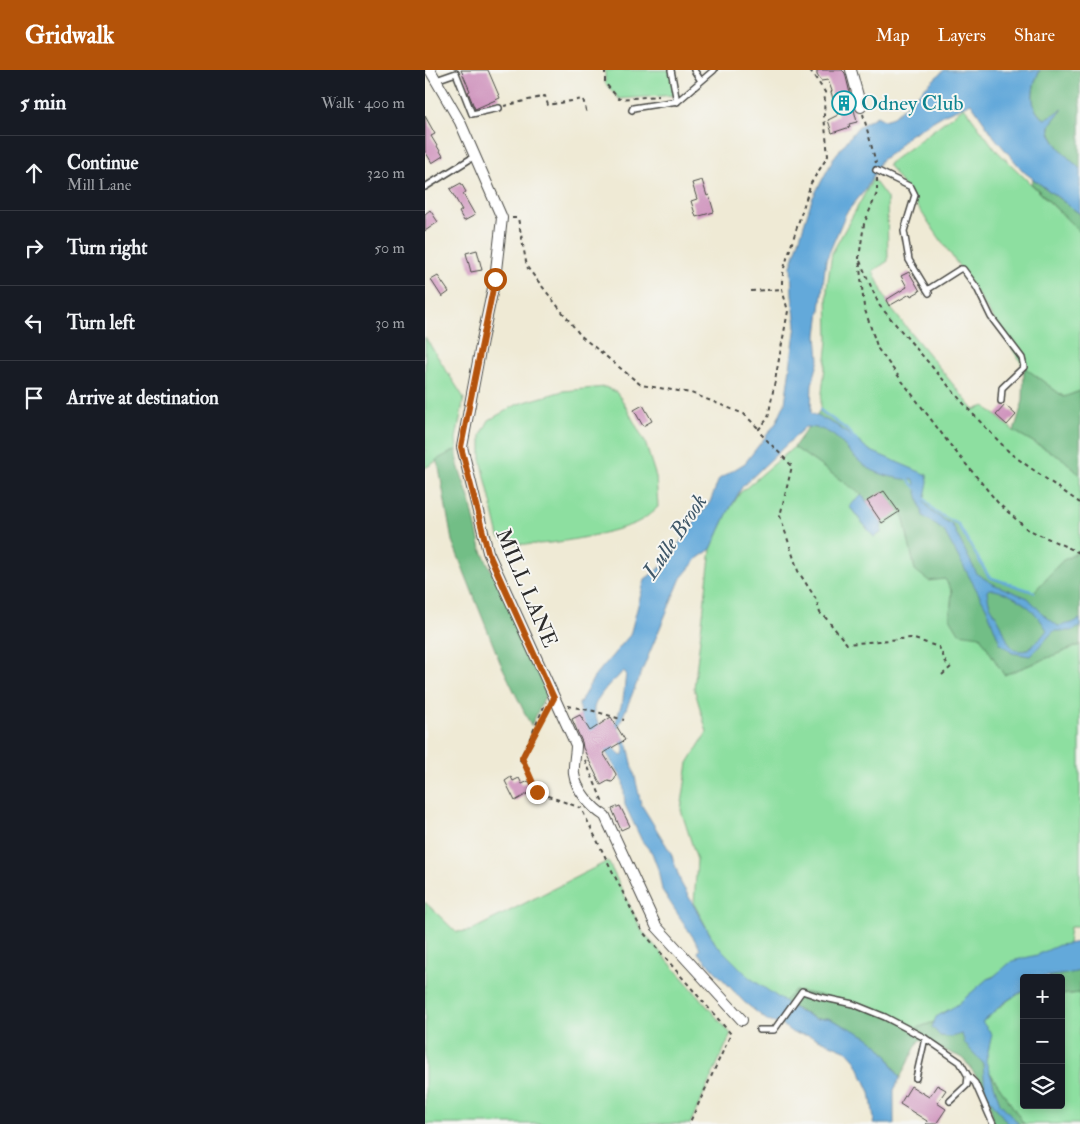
<!DOCTYPE html>
<meta charset="utf-8">
<style>
:root{--surface:#171b24;--page:#20242c;--text:#f1f3f6;--muted:#9ea1a6;--line:#363941;--accent:#b45309}
body{margin:0;font-family:"IM FELL Double Pica",serif;background:var(--page);color:var(--text)}
.controls{position:absolute;right:15px;bottom:15px;display:grid;overflow:hidden;border-radius:5px;box-shadow:0 2px 8px #0003}
.controls button{width:45px;height:45px;display:grid;place-items:center;padding:0;border:0;border-bottom:1px solid var(--line);background:var(--surface);color:var(--text);font:25px sans-serif}
.stop{position:absolute;width:15px;height:15px;margin:-11px;border:4px solid #b45309;border-radius:50%;background:#fff}
.stop.end{background:#b45309;border-color:#fff;box-shadow:0 1px 5px #0008}
.list{margin:0;padding:0;list-style:none}
h2{display:flex;justify-content:space-between;align-items:center;height:65px;margin:0;padding:0 20px;font-size:21px}
h2 small{font-size:16px;font-weight:400;color:var(--muted)}
.list li{display:grid;grid-template-columns:32px 1fr auto;gap:15px;align-items:center;box-sizing:border-box;height:75px;padding:0 20px;border-top:1px solid var(--line)}
.list b{display:block;font-size:19px;white-space:nowrap}
.list p{margin:0;font-size:16px;white-space:nowrap;color:var(--muted)}
.list em{font-size:16px;font-style:normal;color:var(--muted)}
.icon{flex:none;width:28px;height:28px;fill:none;stroke:currentColor;stroke-width:2;stroke-linecap:round;stroke-linejoin:round}
.map{position:relative;flex:none;width:655px;height:1054px;overflow:hidden}
header{display:flex;align-items:center;gap:30px;box-sizing:border-box;height:70px;padding:0 25px;background:var(--accent);color:#fff}
header strong{font-size:24px}
nav{display:flex;gap:28px;margin-inline-start:auto;font-size:18px}
main{display:flex}
aside{flex:1;background:var(--surface)}
.map>svg:first-child{display:block}
</style>
<header>
<strong>Gridwalk</strong>
<nav><a>Map</a><a>Layers</a><a>Share</a></nav>
</header>
<main>
<aside>
<h2>5 min<small>Walk · 400 m</small></h2>
<ul class="list">
<li><svg class="icon" aria-label="ahead" viewBox="0 0 24 24"><path d="M12 20V5M6 11l6-6 6 6"/></svg><div><b>Continue</b><p>Mill Lane</p></div><em>320 m</em></li>
<li><svg class="icon" aria-label="right" viewBox="0 0 24 24"><path d="M7 20v-9h11M14 6l5 5-5 5"/></svg><div><b>Turn right</b></div><em>50 m</em></li>
<li><svg class="icon" aria-label="left" viewBox="0 0 24 24"><path d="M17 20v-9H6M10 6l-5 5 5 5"/></svg><div><b>Turn left</b></div><em>30 m</em></li>
<li><svg class="icon" aria-label="arrive" viewBox="0 0 24 24"><path d="M6 21V4h12l-3 4 3 4H6"/></svg><div><b>Arrive at destination</b></div></li>
</ul>
</aside>
<div class="map">
<svg width="655" height="1054" viewBox="0 0 655 1054">
<rect width="100%" height="100%" fill="#f6f6f2"/>
<filter id="ink" filterUnits="userSpaceOnUse"><feTurbulence type="fractalNoise" baseFrequency=".02" numOctaves="2"/><feDisplacementMap in="SourceGraphic" scale="10" xChannelSelector="R" yChannelSelector="G"/><feConvolveMatrix kernelMatrix="1 2 1 2 8 2 1 2 1" color-interpolation-filters="sRGB"/></filter>
<filter id="wash" filterUnits="userSpaceOnUse"><feTurbulence type="fractalNoise" baseFrequency=".0096" numOctaves="4" result="noise"/><feDisplacementMap in="SourceGraphic" scale="20" xChannelSelector="R" yChannelSelector="G"/><feGaussianBlur stdDeviation="1.12" result="paint"/><feColorMatrix in="noise" values="0 0 0 0 0 0 0 0 0 0 0 0 0 0 0 0 0 1.4 0 .05"/><feComposite in="paint" operator="in"/></filter>
<g filter="url(#wash)">
<rect width="100%" height="100%" fill="#efead5"/>
<path fill="#8ddfa0" stroke="#5c8566" d="M180 0H246L251 25 194 29 180 13Z
M539 37 570 79 655 162V321L639 327 599 297 538 202 463 94Z
M448 109 462 128 463 191 448 201 464 236 549 340 560 336 589 361 638 389 655 405V481L637 491 609 522 564 507 533 454 510 442 471 394 445 386 421 359 395 340 403 271 402 217 407 183Z
M0 267 39 328 31 369 32 379 0 398Z
M180 317 191 322 197 330 220 372 231 407 233 437C226 443 220 449 211 453 188 463 92 486 74 467L56 389V365L64 350 93 334 138 321Z
M369 377 437 425 424 436 449 467 456 463 457 453 477 440 490 500 520 508 527 521 525 547 555 566 579 605 655 575V857H645L643 874 562 909 535 943 489 959C451 936 412 927 369 921L358 932 325 908 290 873 269 834 272 790 256 740 263 693 282 662 269 618 286 479 303 442 315 423Z
M183 791 217 861 306 964 265 1054H0V832L31 862 45 861Z
M599 921V1035H636V925L655 923V1054H599L560 995 557 951 585 929Z"/>
<path fill="#72be86" stroke="#4e7458" d="M615 0H655V99C646 91 623 69 625 57 626 51 633 45 637 41L620 49C602 40 607 14 615 0Z
M608 109 655 144V162L606 113Z
M599 297 639 327 655 321V405L638 389 589 361 598 331Z
M395 340 421 359 445 386 471 393 510 442 533 454 564 507 609 522 637 491 655 481V575L579 605 555 566 534 563 525 548 527 521 520 509 504 511 490 500 477 441 474 442 459 421 442 431 437 425 369 377Z
M32 379V392L45 431 56 479 123 620 106 656 75 592 27 471 14 398 11 390Z
M634 900 655 901V923L636 925V908H624V906Z
M369 921C411 927 452 937 489 959L535 943 560 995 599 1054H569L562 1021 538 988 494 970 475 1008 463 987 416 955 403 948 391 949 358 932Z"/>
<path fill="#64a9da" stroke="#486a82" fill-rule="evenodd" d="M519 0H615C607 14 602 40 620 49L638 39C634 44 627 50 625 56 621 68 647 91 655 99V144L599 102 570 68 546 33 520 44 483 66 468 82 456 90 441 119 421 143 401 190 392 265 394 290 387 314 386 343 411 355 446 381 502 405 503 412 499 432 508 443 527 455 552 504 568 514 603 528 619 545 633 556 647 553 655 549V557L647 561H629L605 586 587 583 575 573 561 537 519 461 498 446 489 410C473 409 457 406 443 398 418 382 415 357 380 357L317 417 303 442 286 479 273 488 256 508 193 658 203 675 216 734 246 783 256 813 290 873 325 908 373 941 391 949 403 948 441 966 452 974 463 987 475 1008 469 1020V1054H448L449 1049 445 1022 430 990 422 981 386 966 368 963 357 955 343 951 319 932 273 883 275 878 237 820 233 799 227 783 217 771 200 735 198 710 182 684 156 650 154 634 169 607 205 565 220 509 236 497 285 432 294 409 320 393 351 353 360 333 371 255 367 225 366 196 387 129 410 86 433 57 452 46 459 50 468 47ZM564 519C590 523 609 538 622 560L614 570 600 581 589 580C579 568 581 563 574 551 567 537 564 538 562 521ZM198 601 201 603 198 630 191 651 190 662 199 677V684L196 686C188 678 167 648 169 638 171 629 181 618 187 611L191 609Z
M437 425 457 453 456 463 449 467 424 436Z
M655 872V901C639 905 615 908 599 908V921C589 926 578 932 570 941 566 945 563 948 557 952L567 964 561 991 575 1033 594 1054H583L560 1023 558 993 540 974 537 964 526 967 515 966 507 957 511 947 532 935 562 909 568 907 587 891 612 885 634 875Z"/>
<g fill="none" stroke-linecap="round" stroke-linejoin="round">
<path stroke="#64a9da" stroke-width="2.5" d="M395 340 421 359 432 371
M482 408 492 419
M498 427 510 442 533 454 564 507 609 522"/>
</g>
<g id="blocks">
<path fill="#ce90bb" d="M36 0H63L75 28 50 39 43 22 45 21Z
M392 0H417L420 3 432 52 424 54 425 57 407 63 403 50 413 45 406 22 407 21 403 10 396 11 392 5Z
M0 46 10 64 6 66 18 86 7 93 0 81Z
M277 110 282 126 284 125 289 142 271 147 266 131 272 129 267 113Z
M36 113 41 122 38 124 50 145 39 151 34 142 37 140 25 119Z
M5 140 13 152 0 161V144Z
M52 180 57 200 46 202 41 183Z
M484 202 495 221 486 226 485 224 464 236 461 230 482 217 476 206Z
M13 206 24 222 17 227 6 210Z
M218 335 227 351 218 356 209 340Z
M580 335 591 345 582 355 571 345Z
M459 421 474 442 457 453 442 431Z
M155 645 165 661 186 647 200 670 178 683 191 704 190 709 187 712 183 711 176 715 158 678 157 672 147 649Z
M86 707 88 711 94 708 97 714 104 711 109 720 90 731 80 711Z
M195 736 205 756 196 760 187 739Z
M512 1015 521 1020 512 1033 521 1039 511 1054H501L502 1051 475 1034 486 1016 504 1027Z"/>
</g>
</g>
<g filter="url(#ink)">
<use href="#blocks" fill-opacity="0" stroke="#484844" stroke-width="1"/>
<g fill="none" stroke-linecap="round" stroke-linejoin="round">
<g stroke="#484844" stroke-width="8">
<path id="lane" d="M246 0 252 32
M269 0 276 11
M11 10 31 3 47 44 74 38
M207 40 208 38 253 31 289 0
M451 100 486 117 490 125 479 161 484 190 504 223
M0 117 50 86
M502 220 535 199H538L552 218 566 247 597 288 599 297 577 318 576 331
M334 960H349L377 921 395 927 428 934 460 947 500 968 535 992 543 1006 550 1013 568 1054
M491 1008 500 968
M525 1031 542 1015 543 1006"/>
</g>
<g stroke="#484844" stroke-width="12">
<path id="street" d="M5 0 35 52 77 148 70 209 57 270 37 377 63 482 151 675C151 684 148 695 149 704 151 720 167 738 180 746L231 856 317 950
M426 0 436 37"/>
</g>
<path stroke="#484844" stroke-width="2" stroke-dasharray="4 4" stroke-linecap="butt" d="M180 0V13L194 29 234 26
M385 0 400 22 399 46 403 86 386 113 359 198 357 211V219L363 241 343 348 334 359 335 363 367 396 355 446 373 501 391 529 395 543 400 547 422 574 486 568 514 577 524 599
M79 36 120 26 123 35 158 29 162 44
M438 44 451 93
M452 108V123L439 154 434 188 439 237 453 279 526 376 574 434 602 459 655 483
M87 148H93L102 197 156 266 216 315 266 323 319 344 333 358
M435 191 454 235 545 341 586 384 655 433
M326 221 357 219
M517 605 527 596
M143 636 169 641 199 650
M123 639 97 689 112 722 156 738 217 861 306 964 264 1054
M160 690 177 730 176 732
M95 691 121 632"/>
<use href="#lane" stroke="#fff" stroke-width="5"/>
<use href="#street" stroke="#fff" stroke-width="10"/>
</g>
</g>
<g fill="none" stroke-linecap="round" stroke-linejoin="round" filter="url(#ink)">
<path stroke="#b45309" stroke-width="6" d="M70 209 36 377 63 482 129 628 97 688 112 722"/>
</g>
<defs>
<g id="building-ring" transform="scale(1.25)"><circle r="9.5" fill="#f6f6f2" stroke="#0f9aa8" stroke-width="1.5"/><path d="M-4-6H4V6H1V3H-1V6H-4ZM-2.5-4.3h1.7v1.8h-1.7ZM.8-4.3h1.7v1.8H.8ZM-2.5-1h1.7V.8h-1.7ZM.8-1h1.7V.8H.8Z" fill="#0f9aa8"/></g>
</defs>
<g fill-rule="evenodd">
<use href="#building-ring" x="419" y="33"/>
</g>
<g text-anchor="middle" stroke-width="4" stroke-linejoin="round" paint-order="stroke">
<g font-size="21" fill="#0d838f" stroke="#f6f6f2" text-anchor="start">
<text x="436" y="40">Odney Club</text>
</g>
<g font-size="21" fill="#2b2b2b" stroke="#f6f6f2">
<text transform="translate(102 518) rotate(67)" y="7">MILL LANE</text>
</g>
<g font-size="22" font-style="italic" fill="#3f5768" stroke="#f6f6f2">
<text transform="translate(249 466) rotate(-56)" y="8">Lulle Brook</text>
</g>
</g>
</svg>
<div class="controls">
<button>+</button>
<button>−</button>
<button><svg class="icon" aria-label="layers" viewBox="0 0 24 24"><path d="M12 4l9 5-9 5-9-5zM3 14l9 5 9-5"/></svg></button>
</div>
<div class="stop" style="left:70px;top:209px"></div>
<div class="stop end" style="left:112px;top:722px"></div>
</div>
</main>
